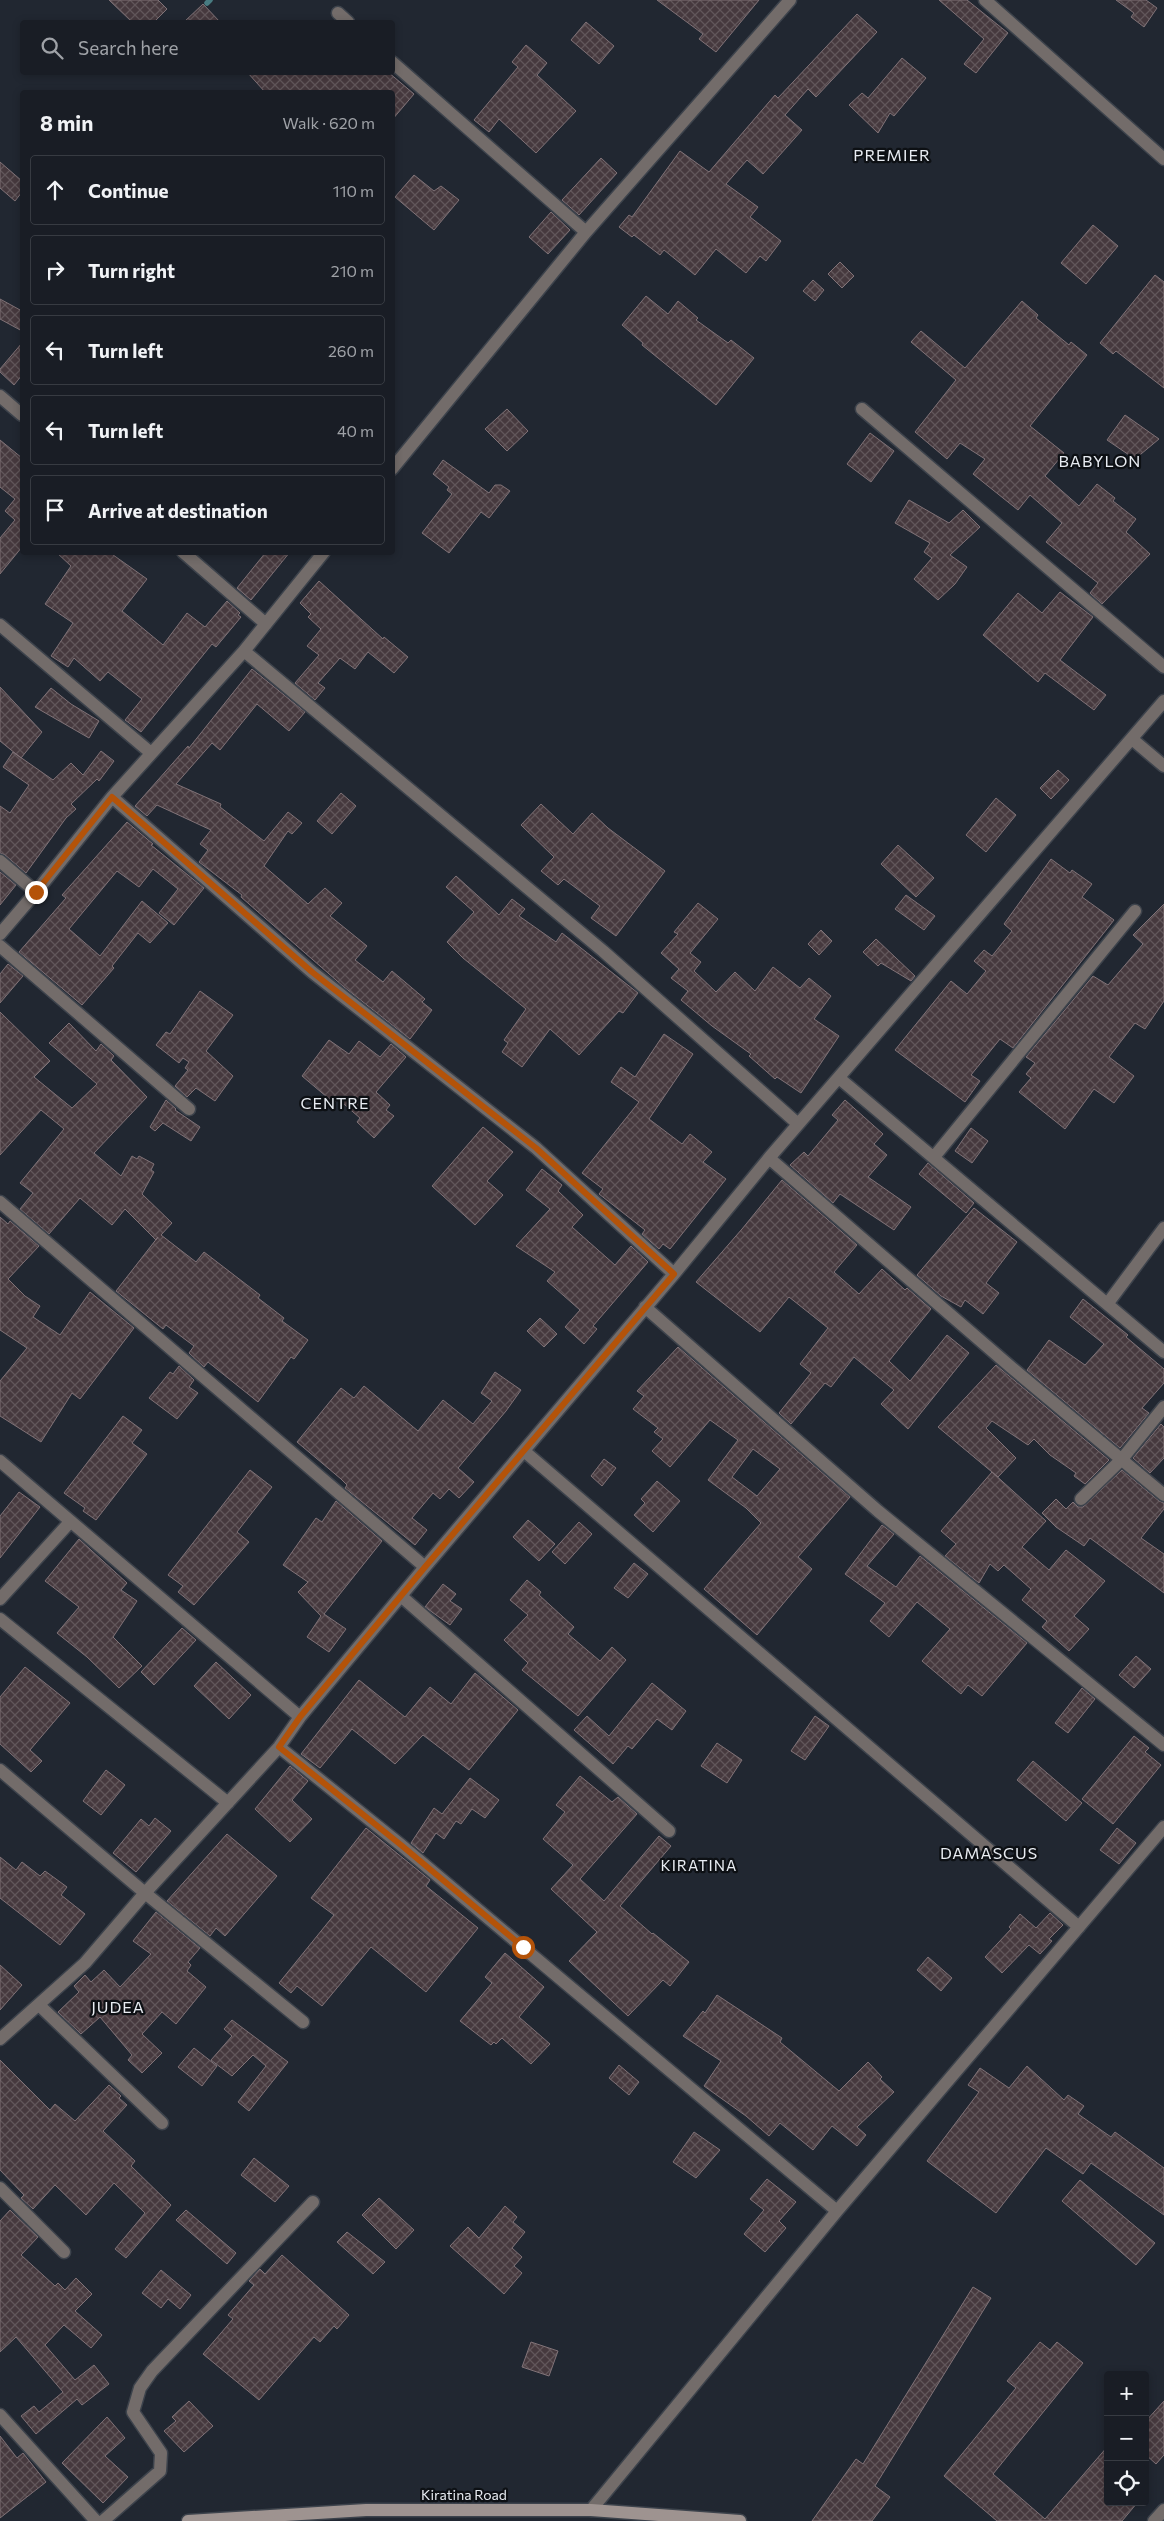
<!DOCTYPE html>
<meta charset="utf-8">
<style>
:root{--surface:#191d25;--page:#22262d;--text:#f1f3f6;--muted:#9fa2a7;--line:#373b42}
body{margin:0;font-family:Commissioner,sans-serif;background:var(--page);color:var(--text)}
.controls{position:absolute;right:15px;bottom:15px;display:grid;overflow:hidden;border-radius:5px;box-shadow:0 2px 8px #0003}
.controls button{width:45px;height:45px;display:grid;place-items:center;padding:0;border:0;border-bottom:1px solid var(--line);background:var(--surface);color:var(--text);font:25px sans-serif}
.stop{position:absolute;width:15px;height:15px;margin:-11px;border:4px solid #b45309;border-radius:50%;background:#fff}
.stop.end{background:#b45309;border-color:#fff;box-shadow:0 1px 5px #0008}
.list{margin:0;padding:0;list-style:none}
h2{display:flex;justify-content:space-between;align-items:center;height:65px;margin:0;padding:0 20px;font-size:21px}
h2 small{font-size:16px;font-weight:400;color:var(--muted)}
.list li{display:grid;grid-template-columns:32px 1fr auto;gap:15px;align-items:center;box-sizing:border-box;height:70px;margin:0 10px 10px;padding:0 10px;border:1px solid var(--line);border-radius:5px}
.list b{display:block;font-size:19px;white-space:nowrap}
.list em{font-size:16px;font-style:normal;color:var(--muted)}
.icon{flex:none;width:28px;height:28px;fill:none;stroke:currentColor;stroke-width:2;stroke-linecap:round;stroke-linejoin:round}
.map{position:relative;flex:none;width:1164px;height:2521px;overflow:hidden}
.search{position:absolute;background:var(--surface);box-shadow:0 2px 8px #0003;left:20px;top:20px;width:375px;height:55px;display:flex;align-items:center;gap:12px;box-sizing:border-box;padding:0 18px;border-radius:5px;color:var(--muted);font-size:19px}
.panel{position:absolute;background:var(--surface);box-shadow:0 2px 8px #0003;left:20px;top:90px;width:375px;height:465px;border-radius:5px}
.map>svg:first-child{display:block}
</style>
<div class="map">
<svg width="1164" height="2521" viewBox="0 0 1164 2521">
<defs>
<pattern id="building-cross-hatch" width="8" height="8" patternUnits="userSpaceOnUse" patternTransform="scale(1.25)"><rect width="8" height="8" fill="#46393e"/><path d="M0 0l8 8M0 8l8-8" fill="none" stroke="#61565a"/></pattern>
</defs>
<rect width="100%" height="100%" fill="#212731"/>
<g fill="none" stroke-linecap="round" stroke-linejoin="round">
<path stroke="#487b81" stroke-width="5.5" d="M207 3 210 0"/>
</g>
<path fill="url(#building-cross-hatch)" stroke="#807277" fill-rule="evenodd" d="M109 0H158L167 9 154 22H132Z
M657 0H759L716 52 699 39 703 34Z
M939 0H967L1008 33 976 73 964 64 984 39Z
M1116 0H1146L1157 8 1144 27 1131 17 1134 13Z
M203 4 220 22H184Z
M857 14 877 32 816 97 808 89 785 115 802 130 763 174 747 160 726 184 758 207 750 217 781 241 766 261 760 256 746 273 716 249 695 275 664 250 660 255 634 235 632 237 619 227 629 215 632 217 680 151 709 172 775 95 778 98Z
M586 22 614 46 599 64 571 40Z
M526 45 547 63 537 75 576 111 536 153 499 119 489 132 474 120 518 67 512 62Z
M902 58 926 78 894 116 890 113 878 133 849 105 862 93 868 98Z
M247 72H388L414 94 392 120V92H265Z
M601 158 617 173 579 215 562 200Z
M0 162 22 181V192L15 201 0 188Z
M414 175 434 191 441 186 459 200 434 230 395 197Z
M551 212 570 230 548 254 529 237Z
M1093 225 1118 246 1086 284 1061 263Z
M840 262 854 276 842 288 828 274Z
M1155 275 1164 282V388L1116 351 1113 354 1100 343Z
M813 280 824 290 815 301 803 291Z
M646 296 668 314 678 301 698 318 696 320 728 343 731 340 754 358 716 405 642 345 643 343 622 325Z
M0 299 22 311V331L0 319Z
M1022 301 1038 315 1036 318 1069 345 1071 342 1087 355 1030 426 1064 453 1045 476 1079 506 1097 484 1115 498 1113 501 1136 519 1126 532 1150 554 1102 604 1090 593 1098 583 1046 542 1062 523 1030 495 1018 510 973 474 985 459 960 443 947 459 915 432 956 380 911 342 921 331 965 368Z
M22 343V375L14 385 0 372V369Z
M507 409 528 431 507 451 485 429Z
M1125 415 1159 439 1135 459 1107 440Z
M870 433 894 451 871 482 847 464Z
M0 440 22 458V547L0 574V538L15 520 5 511 15 499 0 487Z
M443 460 489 493 495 485H501L510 491 489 518 481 512 449 553 422 533 452 494 447 490 449 487 433 474Z
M909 500 949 523 963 510 980 527 950 555 967 567 955 584 938 600 914 579 932 558 924 552 930 543 895 523Z
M56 552H109L147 579 122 611 163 645 187 613 205 627 227 601 240 613 238 615 241 617 216 647 212 644 141 732 125 720 142 699 108 672 100 681 74 658 68 667 51 656 73 623 45 604 71 566Z
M266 552H290L251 600 237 588Z
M319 581 383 639 384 637 408 657 394 673 368 652 355 669 340 658 318 683 325 688 315 700 295 683 319 655 307 646 321 629 308 617 311 614 300 603Z
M1060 592 1093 617 1060 660 1106 695 1094 710 1045 673 1038 682 983 635 1018 593 1042 613Z
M252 669 305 712 289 731 257 704 220 750 212 743 176 784 221 804 220 807 264 841 288 812 302 823 292 834 288 831 264 866 308 904 325 888 342 903 330 916 367 946 355 960 383 982 392 971 425 999 422 1002 432 1010 410 1039 344 987 241 897 242 895 199 862 208 850 200 844 211 830 157 805 147 816 135 806 188 746 189 748Z
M0 687 42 732 21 758 0 741Z
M51 688 71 704 99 721 89 738 35 707Z
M101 751 114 761 99 781 97 779 71 804 76 809 66 818 26 873 5 855 0 853V806L10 813 29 785 3 767 13 752 53 780 71 763 83 775Z
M1058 770 1069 780 1051 799 1040 788Z
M341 793 356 806 332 834 317 821Z
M996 798 1016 815 986 852 966 835Z
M541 804 573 834 592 813 608 828 665 871 616 936 591 918 600 906 564 879 558 885 541 871 554 857 521 825Z
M127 822 153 844 151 845 204 888 174 925 159 913 178 889 153 869 139 887 117 871 69 929 100 956 142 901 168 923 150 943 138 933 112 966 114 968 82 1005 19 952 66 898 62 895Z
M898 845 934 878 916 897 881 864Z
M1051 859 1070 873 1072 870 1092 884 1082 897 1114 920 1013 1048 1000 1039 971 1075 980 1081 965 1102 895 1050 951 981 967 994 986 971 974 961 984 950 992 956 1012 931 1004 924Z
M0 872 16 885 0 905Z
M456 876 499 915 512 899 525 909 519 916 556 942 562 933 638 993 623 1013 619 1011 579 1055 550 1029 522 1067 502 1052 508 1043 504 1040 526 1009 463 958 447 942 474 912 446 887Z
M906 895 935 916 924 930 895 909Z
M698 903 718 919 690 953 701 962 694 971 716 992 735 972 755 991 773 967 800 988 809 978 831 996 814 1019 839 1036 801 1093 777 1077 775 1079 749 1056 751 1054 712 1026 681 1000 688 991 671 978 679 969 661 953 678 934 674 932Z
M1164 904V1001L1145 1029 1135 1023 1109 1057 1134 1076 1114 1103 1094 1089 1065 1129 1019 1092 1031 1078 1026 1074 1035 1063 1026 1057 1093 976 1108 985 1143 944 1133 935Z
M821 930 832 941 819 955 808 944Z
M876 939 915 976 911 981 881 963 878 966 863 952Z
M8 964 23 976 0 1003V974Z
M200 991 233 1015 206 1051 233 1076 215 1101 196 1088 187 1097 175 1086 188 1070 185 1068 189 1062 183 1058 179 1063 156 1045 166 1032 170 1034Z
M0 1012 50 1061 34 1077 72 1108 97 1084 49 1043 69 1023 96 1051 101 1044 114 1056 111 1060 147 1097 94 1153 121 1176 132 1156 137 1159 139 1156 154 1164 151 1170 154 1172 142 1194 172 1223 161 1235 196 1262 204 1252 260 1295 258 1298 284 1318 282 1321 308 1340 294 1359 291 1357 258 1402 208 1362 204 1367 189 1353 194 1346 166 1325 163 1329 116 1291 158 1237 156 1240 125 1209 112 1225 80 1198 49 1234 20 1209 33 1193 20 1183 64 1129 41 1110 0 1155Z
M664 1034 693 1054 649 1119 682 1144 690 1134 712 1152 703 1162 726 1179 670 1249 663 1244 659 1249 642 1234 645 1230 599 1194 603 1189 582 1173 639 1102 611 1082 621 1067 635 1077Z
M329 1040 349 1054 359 1041 380 1057 391 1044 406 1057 376 1092 390 1105 386 1110 394 1116 374 1138 357 1122 360 1118 338 1099 334 1103 302 1076Z
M166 1100 176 1109 175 1110 200 1127 191 1141 163 1123 155 1131 150 1127Z
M845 1100 883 1134 874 1144 887 1155 868 1177 911 1207 894 1230 840 1194 833 1203 790 1165 804 1152 808 1156 838 1120 832 1115Z
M483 1127 513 1152 487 1181 503 1195 475 1225 432 1186Z
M971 1128 988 1141 972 1163 955 1151Z
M928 1163 974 1203 966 1213 919 1174Z
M542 1169 562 1185 558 1191 583 1215 572 1227 615 1265 631 1246 648 1262 593 1326 597 1329 584 1344 565 1327 580 1310 547 1281 555 1272 516 1246 550 1209 526 1190Z
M782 1180 857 1245 834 1272 859 1294 882 1269 905 1290 907 1288 931 1309 889 1361 910 1381 947 1335 969 1353 908 1429 881 1404 894 1390 854 1357 831 1387 825 1383 791 1424 779 1413 811 1373 800 1364 828 1328 789 1297 760 1332 696 1282 742 1229Z
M974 1208 1017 1242 986 1283 999 1293 983 1314 965 1300 961 1307 941 1296 917 1275Z
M0 1217 8 1224 10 1221 39 1246 8 1279 25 1296 40 1306 33 1317 60 1335 90 1292 134 1328 80 1399 72 1393 41 1442 0 1416V1381L27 1348 0 1330Z
M1083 1299 1128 1335 1126 1337 1164 1369V1383L1142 1408 1149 1413 1120 1448 1027 1370 1049 1340 1085 1365 1104 1344 1070 1317Z
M540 1318 557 1334 544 1347 527 1331Z
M678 1347 850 1497 798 1557 812 1569 757 1635 704 1589 761 1523 746 1508 708 1480 738 1440 710 1420 670 1467 652 1451 663 1439 654 1432 658 1428 633 1409 644 1396 637 1391ZM753 1449 780 1469 757 1496 732 1477Z
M996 1365 1109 1460 1085 1484 1074 1476 1076 1473 1050 1455 1034 1439 1028 1445 992 1421 986 1428 1016 1458 998 1477 938 1427Z
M179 1366 194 1380 189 1387 198 1393 177 1419 149 1398 170 1372 173 1374Z
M495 1372 521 1390 506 1411 458 1468 474 1482 459 1498 449 1489 440 1499 433 1493 412 1518 427 1530 415 1545 345 1488 347 1485 341 1479 297 1442 341 1388 354 1398 364 1386 418 1431 443 1400 473 1424 492 1401 481 1393Z
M123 1416 142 1430 132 1443 147 1454 96 1520 83 1511 85 1508 64 1493Z
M1161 1424 1164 1427V1458L1150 1473 1133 1458Z
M604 1459 616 1468 602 1486 591 1476Z
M250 1470 272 1487 237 1532 249 1542 194 1605 178 1592 183 1586 168 1575Z
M1122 1470 1159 1501 1164 1503V1509L1141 1538 1164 1554V1593L1090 1538 1084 1546 1056 1527 1042 1513 1056 1499 1066 1509 1073 1502 1078 1507H1083Z
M992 1472 1046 1521 1022 1547 1049 1570 1066 1550 1105 1581 1074 1616 1089 1629 1069 1651 1042 1627 1047 1621 1022 1600 1031 1589 1004 1565 998 1571 990 1564 979 1583 945 1556 956 1544 941 1531Z
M657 1481 680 1501 653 1532 634 1515 645 1503 641 1499Z
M19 1492 40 1507 0 1558V1516Z
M336 1501 382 1541 324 1614 346 1629 329 1652 307 1637 321 1616 298 1592 308 1582 283 1565 316 1518 322 1522Z
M528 1520 555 1544 539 1561 513 1537Z
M579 1522 592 1534 565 1564 552 1552Z
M882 1525 894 1534 867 1566 896 1587 920 1556 1027 1643 982 1696 968 1685 961 1694 922 1661 950 1629 917 1602 889 1637 870 1621 885 1603 845 1574Z
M79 1539 127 1583 121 1590 137 1601 113 1637 142 1666 119 1688 87 1657 57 1633 79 1607 45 1581Z
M634 1563 648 1574 628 1598 614 1588Z
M527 1580 541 1592 539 1595 574 1627 568 1634 600 1661 612 1647 626 1660 578 1716 522 1670 528 1663 504 1640 528 1615 510 1600Z
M443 1584 456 1594 450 1601 462 1609 450 1625 425 1607Z
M182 1628 196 1640 154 1685 141 1672Z
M1136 1656 1151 1669 1134 1688 1119 1675Z
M216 1662 251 1695 229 1719 194 1686Z
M25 1667 70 1703 30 1750 42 1761 31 1772 0 1744V1697Z
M475 1673 518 1710 469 1770 423 1735 395 1764 352 1729 320 1768 301 1754 359 1680 405 1717 430 1687 451 1704Z
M652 1683 686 1711 672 1730 657 1719 632 1749 628 1746 613 1764 574 1730 587 1716 609 1736Z
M1082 1688 1095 1699 1068 1733 1055 1723Z
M815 1716 829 1726 805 1760 791 1751Z
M1134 1736 1149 1748 1145 1752 1161 1765 1113 1824 1082 1799Z
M717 1743 742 1760 727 1783 701 1766Z
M1033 1761 1082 1803 1066 1821 1017 1780Z
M290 1766 308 1781 292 1800 312 1819 290 1842 255 1809Z
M106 1770 125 1785 101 1815 83 1801Z
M580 1776 612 1802 618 1797 637 1814 580 1879 604 1901 659 1836 671 1846 620 1906 652 1934 653 1933 689 1962 670 1986 663 1980 628 2016 569 1961 597 1932 551 1889 573 1865 543 1839 565 1812 556 1805Z
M470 1778 499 1800 485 1818 472 1809 461 1824 456 1821 444 1839 436 1833 423 1853 411 1843 434 1808 442 1814Z
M155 1818 171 1831 136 1872 113 1853 141 1819 149 1826Z
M366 1828 430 1880 426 1886 478 1928 426 1992 371 1947 322 2006 297 1986 291 1993 279 1983 334 1915 311 1898Z
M1117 1828 1136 1843 1119 1864 1100 1850Z
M227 1834 277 1876 225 1936 216 1928 210 1936 167 1901Z
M0 1857 16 1870 22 1862 40 1876 45 1871 67 1887 61 1895 85 1914 60 1945 0 1898Z
M156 1912 200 1948 188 1962 191 1965 187 1971 206 1987 176 2024 162 2012 142 2034 162 2053 142 2073 128 2060 132 2055 100 2017 81 2034 58 2012 79 1992 74 1986 85 1975 91 1982 104 1970 120 1987 151 1954 133 1941Z
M1050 1913 1063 1925 1049 1939 1052 1941 1040 1954 1029 1945 1002 1973 985 1957 1011 1929 1009 1927 1020 1914 1036 1928Z
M505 1953 544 1987 519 2017 550 2044 531 2064 502 2038 496 2044 494 2042 491 2045 460 2021 492 1983 485 1977Z
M928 1957 952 1978 941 1991 917 1970Z
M0 1965 22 1985 0 2010Z
M717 1995 782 2038 780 2042 839 2091 868 2062 882 2077 880 2079 894 2092 857 2127 866 2135 857 2146 832 2126 813 2150 780 2123 769 2136 746 2116 704 2086 721 2061 683 2036 703 2011 705 2013Z
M232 2020 288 2062 249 2111 238 2102 266 2066 253 2055 232 2076 211 2060 232 2036 224 2029Z
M194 2048 217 2066 202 2086 178 2067Z
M0 2060 50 2110 55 2104 75 2121 109 2085 121 2096 119 2098 127 2105 103 2131 135 2161 131 2166 171 2205 126 2258 115 2249 145 2213 114 2183 86 2215 55 2185 33 2209 21 2198 24 2195 0 2170Z
M619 2065 639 2082 629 2095 609 2078Z
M1027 2066 1064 2100 1068 2095 1084 2106 1078 2114 1111 2137 1115 2132 1164 2168V2215L1091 2163 1083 2174 1046 2148 996 2213 927 2161 979 2092 968 2085 980 2068 1009 2088Z
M694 2132 720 2150 696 2178 673 2162Z
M254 2158 289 2186 275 2202 241 2175Z
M767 2179 796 2202 779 2221 786 2228 765 2252 744 2234 764 2210 750 2199Z
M1080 2180 1155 2243 1136 2265 1062 2201Z
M379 2198 414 2230 396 2249 362 2215Z
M505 2206 517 2217 513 2222 525 2232 512 2248 522 2257 514 2266 522 2273 504 2294 450 2246 468 2227 479 2238Z
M10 2210 38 2237 21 2255 55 2286 58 2283 65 2290 76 2278 92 2294 75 2311 102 2335 91 2348 64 2325 45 2345 75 2380 94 2365 109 2384 82 2405 77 2399 36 2434 21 2416 34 2406 39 2412 63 2392 16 2337 0 2352V2221Z
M186 2210 236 2253 227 2264 176 2220Z
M347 2232 385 2262 373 2274 337 2242Z
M282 2255 349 2315 337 2329 334 2326 320 2342 314 2337 259 2400 203 2354 233 2319 228 2315 254 2285 249 2281 260 2269 265 2274Z
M161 2270 191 2295 180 2309 168 2299 161 2308 142 2293Z
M973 2287 991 2298 875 2486 890 2497 872 2521H812L856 2459 863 2464Z
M531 2342 558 2351 549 2376 522 2367Z
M1040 2342 1050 2350 1057 2342 1083 2363 993 2474 1045 2519 1108 2446V2502H1138L1122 2521H997L944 2476 1016 2388 1007 2381Z
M189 2401 213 2426 184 2452 164 2431 176 2421 172 2417Z
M1164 2401V2455L1156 2464 1145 2454V2422Z
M107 2417 125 2438 105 2456 128 2477 103 2503 62 2463Z
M0 2436 17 2458 23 2453 46 2482 0 2518Z"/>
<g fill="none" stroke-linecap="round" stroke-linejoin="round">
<g stroke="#3d434c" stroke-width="15">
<path id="street" d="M985 0 1164 159
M338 13 348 22
M392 62 586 232
M0 396 22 415
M862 409 1164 667
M392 469 586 232 790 0
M183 552 266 624
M0 625 151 753
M244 651 603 951 798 1124
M1132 739 1164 766
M112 797 312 972 536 1148 674 1274
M0 861 36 892
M0 934 36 892 112 797 244 651 324 552
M0 946 189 1109
M839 1078 1164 1352
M934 1157 1135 911
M769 1158 1012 1368 1164 1495
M0 1202 425 1567
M1108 1303 1164 1228
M645 1307 878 1511 1164 1745
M524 1451 1079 1927
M0 1461 300 1717
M1081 1499 1122 1459 1164 1407
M401 1596 669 1831
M0 1599 70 1522
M0 1619 228 1803
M279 1747 401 1845 837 2211
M0 1770 145 1893 303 2022
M39 2005 162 2123
M0 2039 85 1963 145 1893 279 1747 300 1717 425 1567 674 1274 769 1158 1164 701
M0 2188 64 2252
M0 2415 96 2521
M591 2510 837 2211 1164 1827
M103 2521 160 2471 161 2453 133 2412 140 2388 152 2371 313 2202
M1154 2521 1164 2510"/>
</g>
<g stroke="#3d434c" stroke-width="15">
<path id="secondary" d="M188 2521 366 2510H591L740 2521"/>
</g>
<use href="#street" stroke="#736c6a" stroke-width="12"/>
<use href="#secondary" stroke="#9e9390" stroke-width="12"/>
</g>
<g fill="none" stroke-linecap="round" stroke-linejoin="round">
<path stroke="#b45309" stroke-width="6" d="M36 892 112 797 312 972 536 1148 674 1274 425 1567 300 1717 279 1747 401 1845 523 1947"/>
</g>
<g text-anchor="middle" stroke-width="4.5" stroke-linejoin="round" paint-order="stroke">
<g font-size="14" fill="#e8ecf2" stroke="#0d1014">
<text x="464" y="2500">Kiratina Road</text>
</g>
<g font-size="15" letter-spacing="1" fill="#e8ecf2" stroke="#0d1014">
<text x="699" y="1871">KIRATINA</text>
</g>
<g font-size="16" letter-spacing="1" fill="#e8ecf2" stroke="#0d1014">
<text x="892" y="161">PREMIER</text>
<text x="1100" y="467">BABYLON</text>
<text x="335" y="1109">CENTRE</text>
<text x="989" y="1859">DAMASCUS</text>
<text x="118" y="2013">JUDEA</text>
</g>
</g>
</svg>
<div class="controls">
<button>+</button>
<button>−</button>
<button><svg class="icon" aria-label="locate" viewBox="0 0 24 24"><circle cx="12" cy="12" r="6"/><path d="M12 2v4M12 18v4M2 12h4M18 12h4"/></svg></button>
</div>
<div class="stop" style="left:523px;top:1947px"></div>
<div class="stop end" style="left:36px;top:892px"></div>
<div class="search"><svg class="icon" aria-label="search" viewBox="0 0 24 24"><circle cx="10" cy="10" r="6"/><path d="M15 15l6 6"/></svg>Search here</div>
<section class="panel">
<h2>8 min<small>Walk · 620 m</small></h2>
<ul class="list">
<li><svg class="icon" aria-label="ahead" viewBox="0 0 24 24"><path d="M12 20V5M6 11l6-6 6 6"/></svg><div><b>Continue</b></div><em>110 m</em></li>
<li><svg class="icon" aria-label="right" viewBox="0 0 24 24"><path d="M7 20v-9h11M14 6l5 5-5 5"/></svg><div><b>Turn right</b></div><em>210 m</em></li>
<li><svg class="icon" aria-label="left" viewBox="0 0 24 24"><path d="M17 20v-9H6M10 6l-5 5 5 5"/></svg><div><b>Turn left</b></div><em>260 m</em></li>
<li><svg class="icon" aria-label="left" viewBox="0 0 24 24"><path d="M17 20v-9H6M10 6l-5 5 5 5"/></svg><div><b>Turn left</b></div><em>40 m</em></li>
<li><svg class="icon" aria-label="arrive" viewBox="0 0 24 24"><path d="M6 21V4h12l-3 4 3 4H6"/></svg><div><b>Arrive at destination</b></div></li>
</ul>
</section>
</div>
